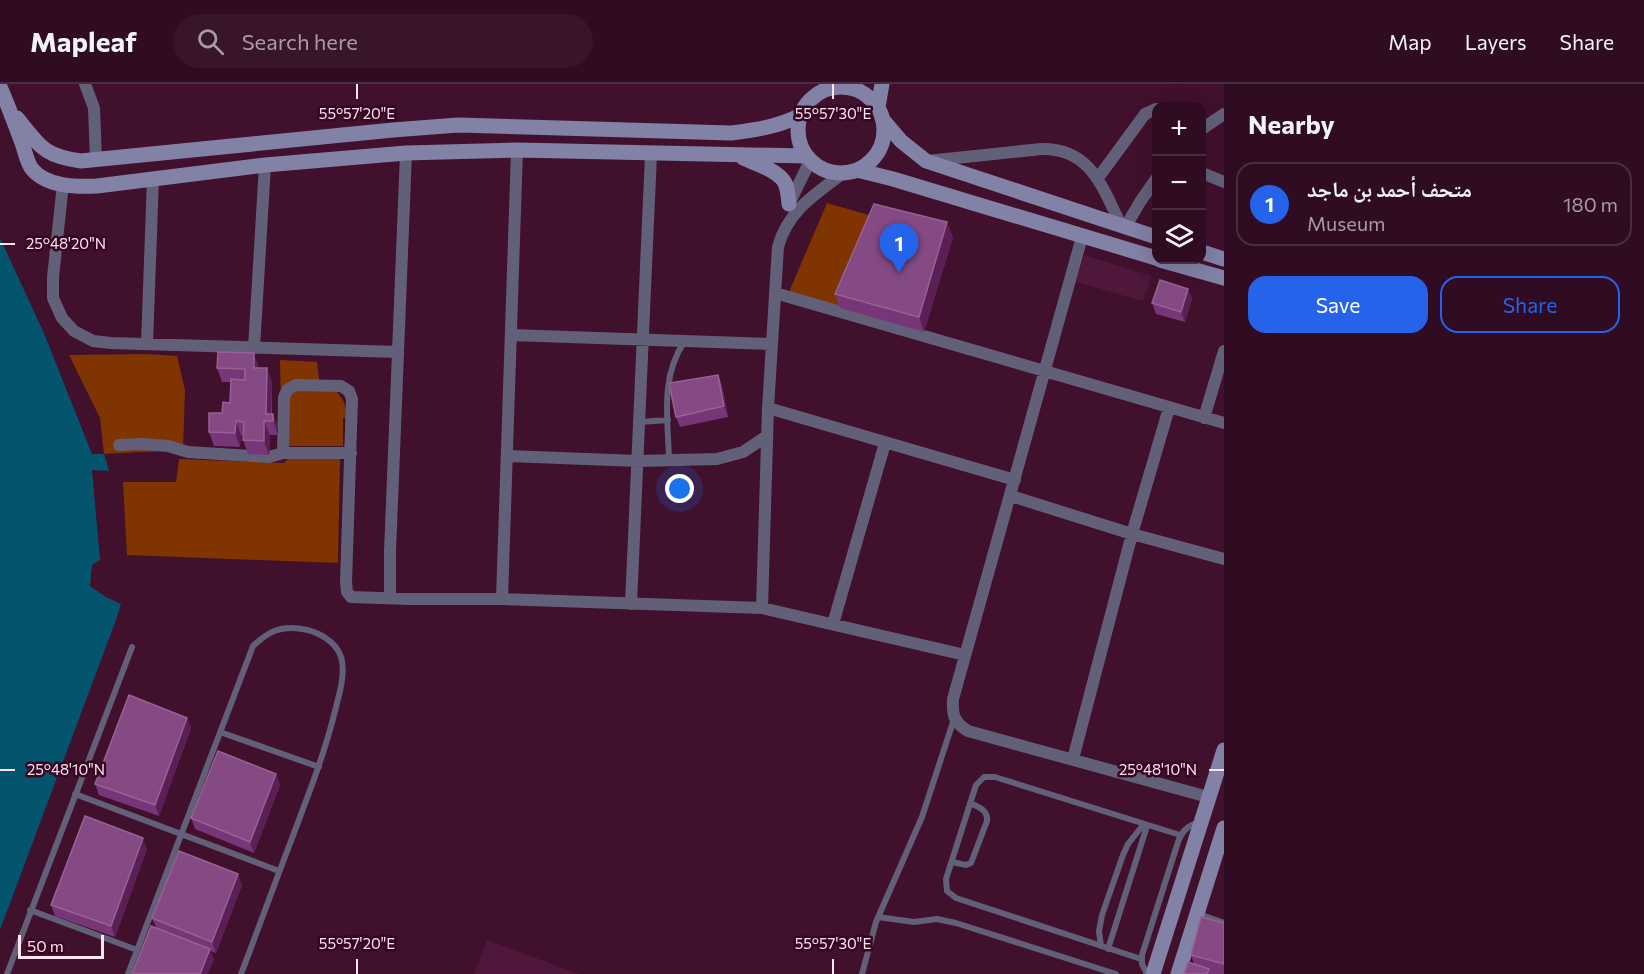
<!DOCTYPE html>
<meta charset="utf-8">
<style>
:root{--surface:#300c22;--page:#38152a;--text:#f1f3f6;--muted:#a89ba5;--line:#4b2c40;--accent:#2563eb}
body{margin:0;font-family:Commissioner,"Noto Naskh Arabic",sans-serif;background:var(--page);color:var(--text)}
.controls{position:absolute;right:18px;top:18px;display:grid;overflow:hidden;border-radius:12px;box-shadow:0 6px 24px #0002}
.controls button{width:54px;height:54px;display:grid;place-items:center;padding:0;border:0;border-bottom:2px solid var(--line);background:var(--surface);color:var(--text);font:30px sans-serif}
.scale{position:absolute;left:18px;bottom:15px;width:86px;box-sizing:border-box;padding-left:6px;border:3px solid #fee3f0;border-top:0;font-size:16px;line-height:21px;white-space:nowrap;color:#fee3f0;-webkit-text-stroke:4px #350523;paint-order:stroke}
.you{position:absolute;left:680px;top:405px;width:21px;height:21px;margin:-15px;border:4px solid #fff;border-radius:50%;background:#1a73e8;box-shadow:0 0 0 9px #1a73e833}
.badge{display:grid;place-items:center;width:39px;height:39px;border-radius:50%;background:var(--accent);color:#fff;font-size:20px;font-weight:700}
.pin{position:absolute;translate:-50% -50px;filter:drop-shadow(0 2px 3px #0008)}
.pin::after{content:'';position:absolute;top:32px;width:21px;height:18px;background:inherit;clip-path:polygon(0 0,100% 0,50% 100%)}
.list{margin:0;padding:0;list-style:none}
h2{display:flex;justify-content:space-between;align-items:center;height:78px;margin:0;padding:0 24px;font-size:26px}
h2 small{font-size:20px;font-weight:400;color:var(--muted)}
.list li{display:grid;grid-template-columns:39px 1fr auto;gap:18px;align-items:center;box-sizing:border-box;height:84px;margin:0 12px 12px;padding:0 12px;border:2px solid var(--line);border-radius:18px}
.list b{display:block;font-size:22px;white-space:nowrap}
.list p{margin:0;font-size:20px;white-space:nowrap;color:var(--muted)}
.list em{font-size:20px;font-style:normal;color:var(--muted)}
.actions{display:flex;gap:12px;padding:18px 24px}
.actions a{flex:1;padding:14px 0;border:2px solid var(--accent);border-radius:18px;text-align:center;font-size:21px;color:var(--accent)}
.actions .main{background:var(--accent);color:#fff}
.icon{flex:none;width:33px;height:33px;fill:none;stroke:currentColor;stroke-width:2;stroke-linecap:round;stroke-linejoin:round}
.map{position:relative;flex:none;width:1224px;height:890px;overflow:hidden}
header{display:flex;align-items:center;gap:36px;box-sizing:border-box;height:84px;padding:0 30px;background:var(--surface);border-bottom:2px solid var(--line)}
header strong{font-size:28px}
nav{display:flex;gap:33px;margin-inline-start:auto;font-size:21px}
.search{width:420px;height:54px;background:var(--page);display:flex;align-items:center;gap:15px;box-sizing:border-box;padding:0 21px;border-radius:33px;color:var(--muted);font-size:22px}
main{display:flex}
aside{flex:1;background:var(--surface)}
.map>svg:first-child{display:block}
</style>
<header>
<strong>Mapleaf</strong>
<div class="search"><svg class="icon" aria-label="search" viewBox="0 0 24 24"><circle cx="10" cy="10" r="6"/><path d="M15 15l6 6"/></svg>Search here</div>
<nav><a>Map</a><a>Layers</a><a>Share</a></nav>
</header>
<main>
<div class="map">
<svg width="1224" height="890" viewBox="0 0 1224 890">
<rect width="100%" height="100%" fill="#40102d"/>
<path fill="#4f183a" d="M1084 171 1152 192 1143 217 1076 198Z
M487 856 579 890H474Z"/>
<path fill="#803400" d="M827 119 879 134 840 224 789 208Z
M145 270 177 272 185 306 183 366 104 370 100 334 69 271Z
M280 276 317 278 320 303 336 306 344 318 348 334H343V362H288L281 321Z
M290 373 340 375 338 479 127 471 123 398H176L179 375 284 379Z"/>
<path fill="#03546d" d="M0 154 43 247 92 370H104L109 387 92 386 100 476 92 481 90 502 106 513 121 520 116 536 0 846Z"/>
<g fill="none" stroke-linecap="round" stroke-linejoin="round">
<path stroke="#616078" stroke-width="6" d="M640 338 668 336
M669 376C668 333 660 295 684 258
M220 648 319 683
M75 710 279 787
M952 778 966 781 971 779 987 737C988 726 979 723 970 719
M30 826 137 866
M1199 830 1224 839
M878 833 914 838 937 835 956 839 1116 890
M1101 862 1099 847 1102 831 1123 771 1128 760 1143 741
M1108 865 1147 742
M1141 875 956 814 947 807 946 795 976 701 984 693H995L1180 751
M7 890 132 563
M128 890 253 562C268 548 280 541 302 545 317 547 336 557 341 573 346 589 339 611 335 627 324 672 307 714 291 757 274 801 258 846 241 890
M862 890 876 838 922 733 954 635
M1147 890 1142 880V871L1178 758C1182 747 1188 741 1200 738"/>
<path stroke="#616078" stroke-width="12" d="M85 0 94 24 96 77
M1202 45 1224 30
M927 77 1041 65C1091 64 1102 103 1121 141
M1202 89 1224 98
M1098 94 1145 30 1156 25
M63 100 53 193V214L62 234 74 247 93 257 111 259 398 268
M789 120 810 77
M1126 142 1140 118 1156 95
M1082 153 953 615C952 630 954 639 968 647L1208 713
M775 209 1224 339
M511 251 771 260
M147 260 153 94
M254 264 265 81
M768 324 1015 396
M1204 334 1224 267
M119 361 141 360 168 362 188 368 269 373 283 369H351
M283 369 284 313 288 305 296 301 341 302 349 307 352 315 346 498 347 508 351 513 409 515H502L762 524 965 571
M507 372 638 377 717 375 743 368 767 352
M1011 412 1132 450 1224 475
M390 514V468L406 69
M502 515 517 66
M631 520 651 70
M762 524 768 324 778 163C787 128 815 110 842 90
M833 540 885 359
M1073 675 1132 450 1169 324"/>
<path stroke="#8281a6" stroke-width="15" d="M798 46a43 43 0 1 1 86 0a43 43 0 1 1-86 0Z
M0 3C8 21 15 40 22 59 25 67 27 79 32 85 47 103 76 103 97 102L265 81 406 69 517 66 806 72
M878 23 882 0
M17 34C40 62 43 72 81 77L393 46 458 41 731 49C755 46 777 43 799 32
M884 37 901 57 926 77 1156 153
M743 74C756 80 774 85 783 96 788 102 788 112 789 120
M857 86 893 95 1156 174
M1202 168 1224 175
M1160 176 1224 194
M1153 890 1224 666
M1178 890 1224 744"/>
</g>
<path fill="#763677" d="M953 153 924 248 840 224 835 210Z
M1188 205 1192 215 1185 238 1156 230 1152 219Z
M217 284H259L272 298V330H273L278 344V351H270L269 371 248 370 243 356V352L241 351 240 363 214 362 209 348 230 319 231 298H222Z
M718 291 722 301 728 333 680 343 676 333Z
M187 634 191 644 159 732 99 711 95 700Z
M276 690 280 701 254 769 195 745 191 734Z
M147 765 115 853 55 832 51 821Z
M242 801 216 869 210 867 214 876 156 843 152 834Z
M1224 839V890H1184L1194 880 1191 871Z"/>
<path fill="#5a1f54" d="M947 138 953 153 924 248 919 233Z
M1188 205 1192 215 1185 238 1181 228Z
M254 269 259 283V298L254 284Z
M267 284 272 298 271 337 266 330Z
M718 291 722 301 728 333 724 322Z
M273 330 278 344V351L273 337Z
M236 337 241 351 240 363 235 349Z
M264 337 270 351 269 371 264 357Z
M187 634 191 644 159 732 155 721Z
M276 690 280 701 254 769 250 758Z
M143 754 147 765 115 853 111 842Z
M238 790 242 801 216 869 212 858Z
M210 865 214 876 208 890H200Z"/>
<path fill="#854984" stroke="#986195" stroke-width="1.5" d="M874 120 947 138 919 233 835 210Z
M1160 196 1188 205 1181 228 1152 219Z
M218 268 254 269V284H267L266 330H273V337H264V357L243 356 244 338 236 337 235 349 209 348V329H222L223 318 230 319 231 295 245 296V285L217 284Z
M718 291 724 322 676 333 669 299Z
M129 611 187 634 155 721 95 700Z
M218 667 276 690 250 758 191 734Z
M85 732 143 754 111 842 51 821Z
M179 767 238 790 212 858 152 834Z
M1201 833 1224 839V880L1191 871Z
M151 842 210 865 200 890H132Z
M1188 878 1209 885 1207 890H1184Z"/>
<path fill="none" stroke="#fee3f0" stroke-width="2" d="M357 0V15M833 0V15M0 160H15M0 686H15M1209 686H1224M357 875V890M833 875V890"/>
<g font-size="15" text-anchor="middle" fill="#fee3f0" stroke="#350523" stroke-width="5" stroke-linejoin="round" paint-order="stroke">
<text x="357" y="35">55°57'20"E</text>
<text x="833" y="35">55°57'30"E</text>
<text x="66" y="165">25°48'20"N</text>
<text x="66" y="691">25°48'10"N</text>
<text x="1158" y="691">25°48'10"N</text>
<text x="357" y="865">55°57'20"E</text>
<text x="833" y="865">55°57'30"E</text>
</g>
</svg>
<div class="controls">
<button>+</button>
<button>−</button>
<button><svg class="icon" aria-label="layers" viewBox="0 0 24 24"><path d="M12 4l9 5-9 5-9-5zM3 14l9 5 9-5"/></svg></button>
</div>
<div class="scale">50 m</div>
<div class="you"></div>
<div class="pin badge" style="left:899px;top:189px">1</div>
</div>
<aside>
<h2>Nearby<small></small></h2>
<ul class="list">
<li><span class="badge">1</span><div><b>متحف أحمد بن ماجد</b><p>Museum</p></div><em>180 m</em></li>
</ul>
<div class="actions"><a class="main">Save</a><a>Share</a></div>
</aside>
</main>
